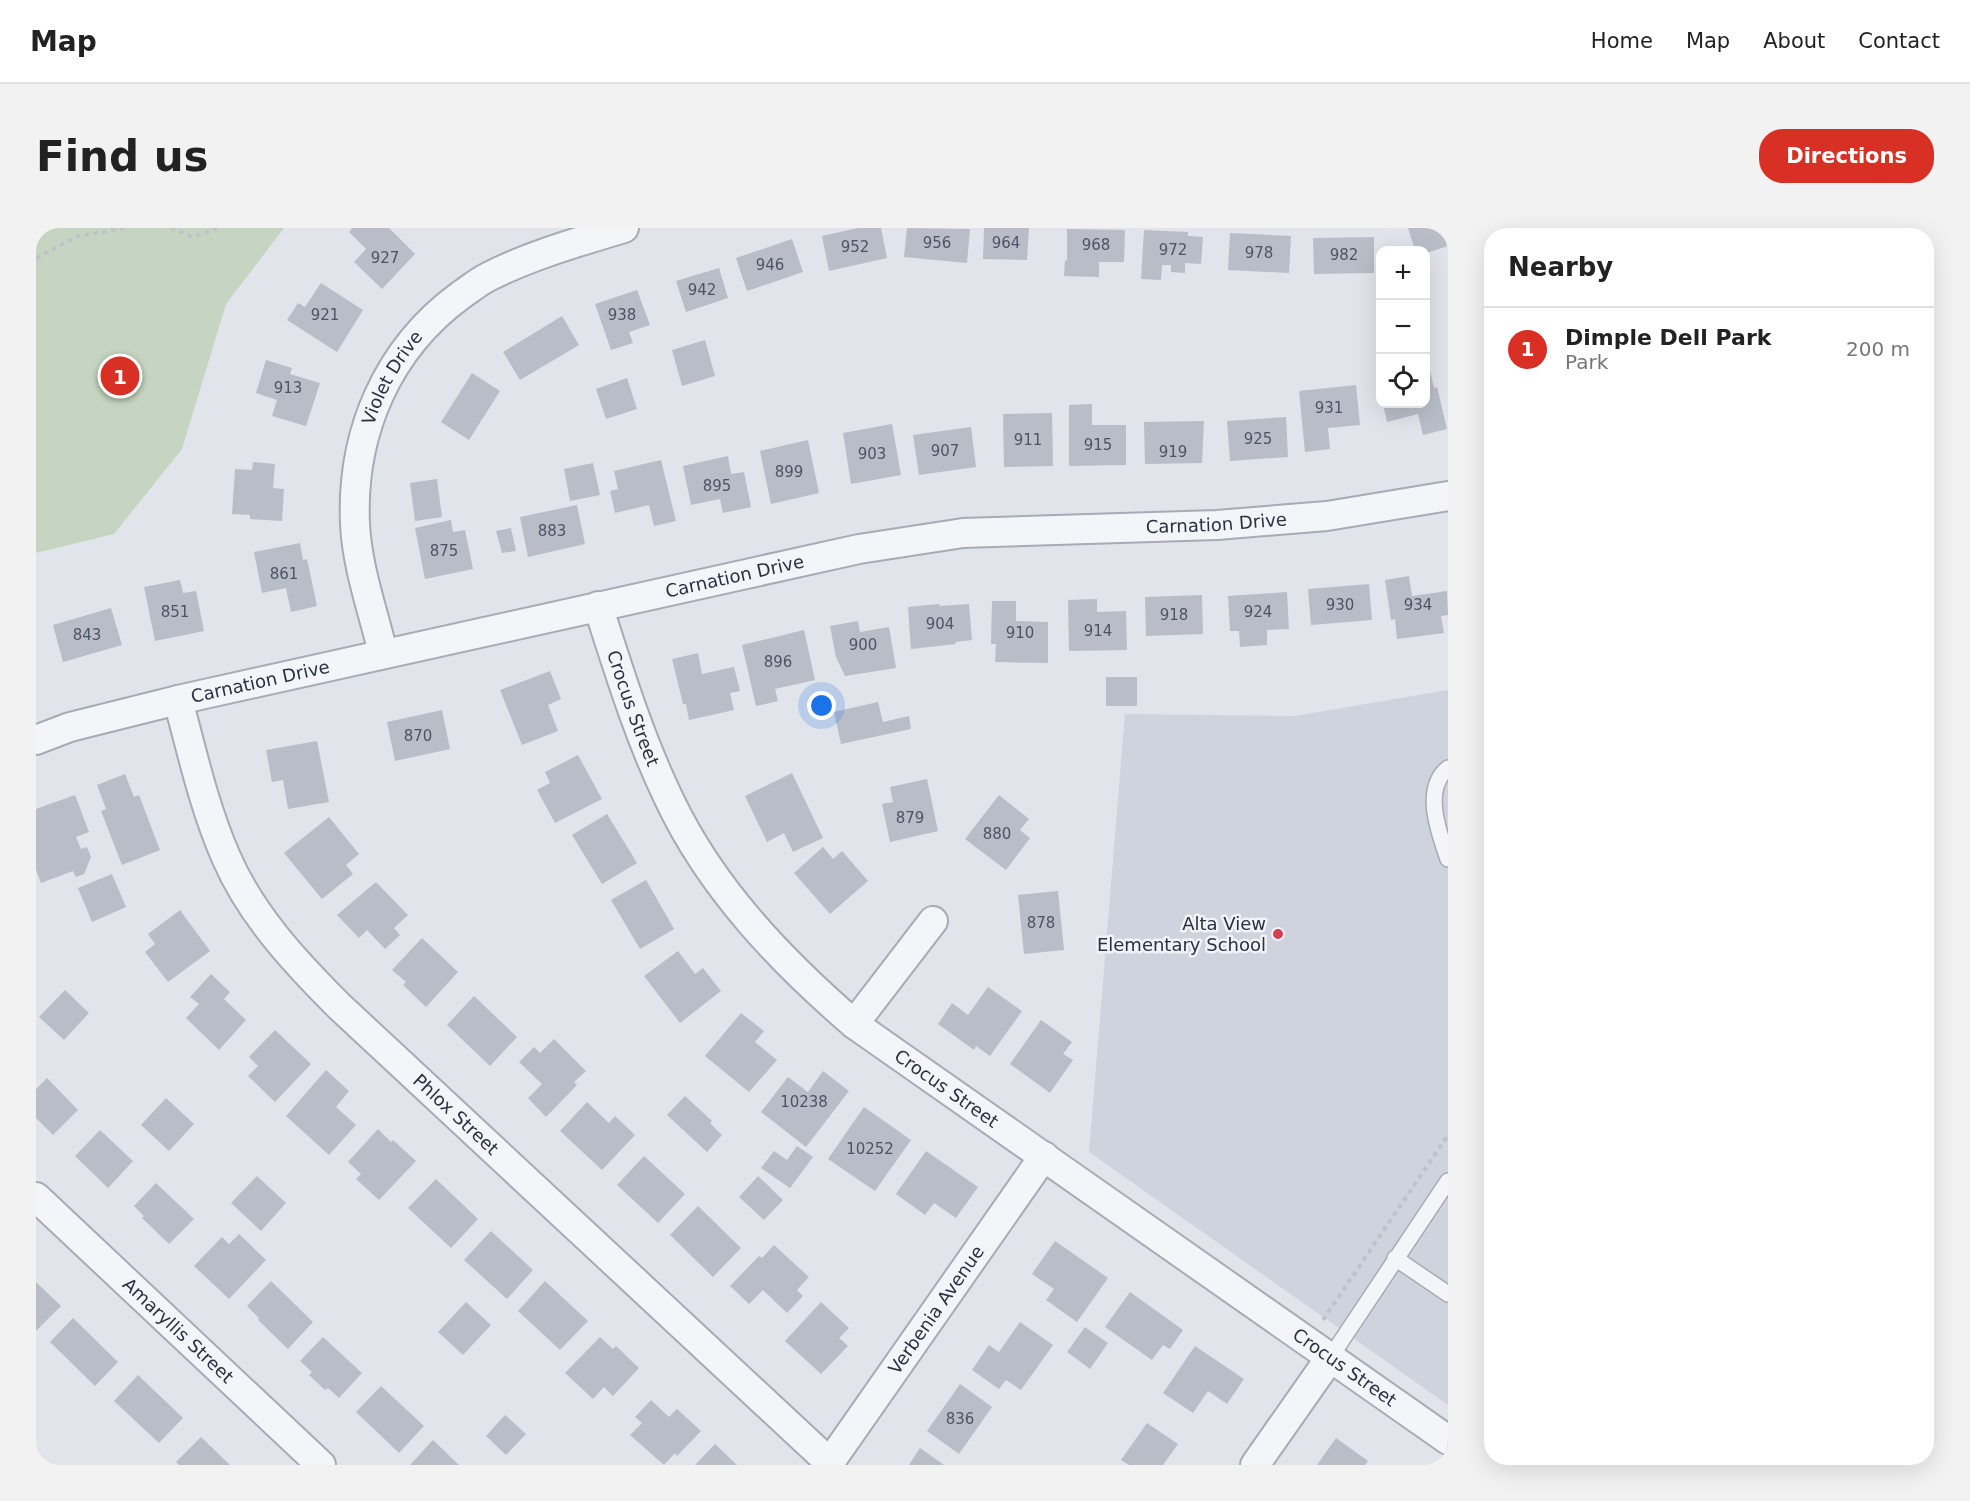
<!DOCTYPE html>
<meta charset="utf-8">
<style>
:root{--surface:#fff;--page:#f2f2f2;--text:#222;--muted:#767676;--line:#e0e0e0;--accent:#d93025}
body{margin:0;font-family:"DejaVu Sans",sans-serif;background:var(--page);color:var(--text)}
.controls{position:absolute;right:18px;top:18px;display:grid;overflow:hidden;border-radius:12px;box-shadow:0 6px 24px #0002}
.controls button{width:54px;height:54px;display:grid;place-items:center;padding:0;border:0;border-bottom:2px solid var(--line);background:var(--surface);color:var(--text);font:30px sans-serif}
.you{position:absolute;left:786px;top:478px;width:21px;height:21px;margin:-15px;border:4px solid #fff;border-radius:50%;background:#1a73e8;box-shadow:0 0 0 9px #1a73e833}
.badge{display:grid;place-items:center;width:39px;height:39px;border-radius:50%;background:var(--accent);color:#fff;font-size:20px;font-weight:700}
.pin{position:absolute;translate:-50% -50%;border:3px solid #fff;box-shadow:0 2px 6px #0006}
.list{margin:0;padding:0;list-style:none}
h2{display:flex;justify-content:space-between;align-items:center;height:78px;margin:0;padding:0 24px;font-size:26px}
h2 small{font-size:20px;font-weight:400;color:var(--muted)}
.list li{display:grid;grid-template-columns:39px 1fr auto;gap:18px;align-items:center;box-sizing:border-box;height:84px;padding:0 24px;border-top:2px solid var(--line)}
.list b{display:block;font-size:22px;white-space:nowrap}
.list p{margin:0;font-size:20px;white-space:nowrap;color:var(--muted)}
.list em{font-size:20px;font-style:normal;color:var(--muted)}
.icon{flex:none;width:33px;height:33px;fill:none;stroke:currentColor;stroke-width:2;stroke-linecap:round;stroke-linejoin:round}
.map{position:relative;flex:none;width:1412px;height:1237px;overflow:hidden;border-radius:24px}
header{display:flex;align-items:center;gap:36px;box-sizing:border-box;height:84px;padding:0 30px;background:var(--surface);border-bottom:2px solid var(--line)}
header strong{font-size:28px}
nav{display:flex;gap:33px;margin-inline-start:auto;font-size:21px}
.intro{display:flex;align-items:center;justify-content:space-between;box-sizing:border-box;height:144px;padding:0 36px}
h1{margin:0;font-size:42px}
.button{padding:15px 27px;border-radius:24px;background:var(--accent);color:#fff;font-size:21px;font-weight:700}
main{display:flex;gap:36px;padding:0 36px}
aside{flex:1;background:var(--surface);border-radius:24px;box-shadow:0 6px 24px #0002}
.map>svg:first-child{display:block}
</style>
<header>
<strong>Map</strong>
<nav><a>Home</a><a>Map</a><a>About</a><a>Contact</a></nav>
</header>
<div class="intro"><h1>Find us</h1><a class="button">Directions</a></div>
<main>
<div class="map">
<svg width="1412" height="1237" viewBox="0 0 1412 1237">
<rect width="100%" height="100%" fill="#e1e4ea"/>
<path fill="#cfd3dd" d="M1412 462V1177L1053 924 1089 486 1259 488Z"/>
<path fill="#c6d5c2" d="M0 0H248L190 76 146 221 78 306 0 325Z"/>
<path fill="#b8bdc8" d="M316 0H353L379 26 346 61 318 34 330 21 313 4Z
M822 0H845L851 30 793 43 786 8Z
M871 0 934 1 931 35 868 29Z
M948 0H993L991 32 947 31Z
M1372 0H1412V18L1390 25V22H1379Z
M1031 1 1089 2 1088 34H1063V49L1028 48 1029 32 1031 33Z
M1108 2 1152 4V8L1167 9 1165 36 1149 35V45L1135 44V37H1126L1125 52 1105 51Z
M1194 5 1255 8 1253 45 1192 42Z
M1338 9V45L1278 46 1277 10Z
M756 11 767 44 711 63 700 30Z
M683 40 692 70 650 84 640 53Z
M285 55 327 82 301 124 251 92 262 75 269 79Z
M601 62 614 97 593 104 597 115 575 122 559 76Z
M526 88 543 117 484 152 467 124Z
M669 112 679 148 646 158 636 122Z
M230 132 256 140 254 146 284 155 270 198 236 188 241 172 220 165Z
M1394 142 1398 160 1401 159 1411 201 1387 207 1382 186 1351 194 1347 176H1390V143Z
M436 145 464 163 433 212 405 194Z
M591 150 601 181 570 191 560 161Z
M1320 157 1324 197 1292 200 1294 221 1269 224 1263 163Z
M1056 176V197H1090V237L1033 238V177Z
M1016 185 1017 238 968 239 967 186Z
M1250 189 1252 229 1194 233 1191 193Z
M1168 193 1166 235 1109 236 1108 194Z
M856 196 865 247 815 256 807 205Z
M935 199 940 239 883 247 877 207Z
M772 212 783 265 735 276 724 223Z
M692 228 695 246 708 244 715 279 687 285 684 271 655 277 647 238Z
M625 232 640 293 618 298 613 277 579 285 574 263 582 261 578 243Z
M217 234 239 236 237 260 248 261 246 293 214 291V287L196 286 199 241 216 242Z
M557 235 564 267 534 273 528 241Z
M401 251 406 289 379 293 374 255Z
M541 277 549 316 492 329 484 289Z
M415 292 417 304 429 302 437 341 389 351 379 300Z
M475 300 480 323 466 325 460 303Z
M264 315 267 332 271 331 281 378 255 384 250 360 226 365 218 324Z
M1373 348 1376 368 1411 363 1412 387 1405 388 1408 405 1361 411 1359 391 1355 392 1349 352Z
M144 352 147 365 160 363 168 403 119 413 108 359Z
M1333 356 1336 392 1275 397 1272 361Z
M1251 364 1253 401 1231 402V417L1204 419 1203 403H1194L1192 368Z
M1166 367 1167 406 1110 408 1109 369Z
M1061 371V384L1090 383 1091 422 1033 423 1032 372Z
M956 373H980V393L1012 394V435L959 434 960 416H955Z
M903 376 904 378 933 376 936 412 919 414 920 416 875 421 872 379Z
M75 380 86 417 27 434 17 397Z
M822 393 824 404 853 399 860 440 809 448 800 429 794 398Z
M768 402 779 452 739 461 742 473 720 478 706 417Z
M662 425 666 446 698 439 704 463 694 465 698 482 653 492 650 476H647L636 431Z
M514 443 525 471 512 477 522 503 486 517 464 462Z
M1070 449H1101V478H1070Z
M842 474 847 494 873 488 875 501 805 516 798 484Z
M406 482 414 521 359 533 351 494Z
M281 513 293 574 252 581 247 552 236 554 230 522Z
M542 527 566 571 519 595 501 562 514 555 509 544Z
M756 545 787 610 757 624 748 605 731 614 709 568Z
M89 546 98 569 103 567 124 622 86 637 65 583 70 581 61 557Z
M891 551 902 603 854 614 846 576 857 574 854 559Z
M39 567 53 604 40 609 45 621 51 619 55 629 48 646 40 649 37 643 5 655 0 642V581Z
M963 567 993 591 984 602 994 610 970 642 929 611Z
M571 586 601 635 566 656 536 607Z
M293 589 323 626 310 637 317 646 286 671 248 625Z
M787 619 797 631 806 623 832 653 794 686 758 645Z
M76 646 90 679 56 694 42 660Z
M610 652 638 701 604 721 575 672Z
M340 654 372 687 358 700 364 707 349 721 331 702 323 710 301 687Z
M1022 663 1028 722 988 726 982 667Z
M144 682 174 723 132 754 109 724 119 716 112 706Z
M386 710 422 744 390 779 367 757 370 754 356 742Z
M642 723 659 746 667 740 685 763 644 795 608 748Z
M175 746 194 764 188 771 210 792 183 822 150 790 163 776 154 769Z
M952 759 986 783 954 828 940 818 938 822 902 796 916 775 932 787Z
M29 762 53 785 28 812 3 789Z
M438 768 481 809 454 838 411 797Z
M705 785 728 803 719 814 741 832 713 864 669 828Z
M1005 792 1036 814 1027 826 1037 832 1014 865 974 836Z
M239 802 275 836 239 874 212 848 222 838 213 829Z
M518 811 550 843 538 854 541 857 510 889 492 870 506 856 483 834 498 819 504 825Z
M290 842 313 863 300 879 320 897 293 927 250 888Z
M787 843 813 863 770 919 725 884 752 849 772 864Z
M11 850 42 882 17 907 0 890V861Z
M649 868 676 893 674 895 686 907 671 924 631 887Z
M130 870 158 896 133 923 105 897Z
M551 874 573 895 579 888 599 907 566 942 524 903Z
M828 879 875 912 839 963 792 931Z
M342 901 355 914 357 912 380 933 343 972 320 951 325 946 312 934Z
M64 902 97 933 72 960 39 928Z
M761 918 777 929 754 960 725 940 738 923 751 932Z
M890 923 942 959 920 990 898 975 889 987 860 966Z
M608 928 649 966 622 995 581 957Z
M221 948 250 975 225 1003 195 975Z
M722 948 747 972 728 992 703 969Z
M400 951 442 991 415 1020 372 980Z
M120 955 158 991 133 1016 106 990 108 988 98 978Z
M662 978 705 1020 677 1049 634 1007Z
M455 1003 497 1042 471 1071 428 1032Z
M203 1006 230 1032 193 1071 158 1038 186 1009 193 1016Z
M1019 1013 1072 1050 1041 1094 1010 1072 1018 1061 996 1046Z
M738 1017 773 1049 761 1062 767 1068 751 1085 727 1062 713 1076 694 1058 723 1028 726 1030Z
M235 1053 277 1094 252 1121 222 1092 223 1090 211 1078Z
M509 1053 552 1093 524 1122 482 1083Z
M0 1054 25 1078 0 1103Z
M1094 1064 1147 1102 1134 1121 1127 1117 1116 1132 1069 1099Z
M430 1074 455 1097 427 1127 402 1104Z
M785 1074 813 1100 803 1110 812 1118 785 1146 749 1113Z
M37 1090 82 1134 59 1158 14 1114Z
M984 1094 1017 1117 985 1162 970 1152 963 1161 936 1142 953 1117 963 1124Z
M1049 1099 1072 1115 1054 1141 1031 1124Z
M287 1109 326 1145 303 1170 292 1160 289 1162 273 1147 276 1144 264 1133Z
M564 1109 577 1121 580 1118 603 1140 577 1168 568 1159 557 1171 529 1145Z
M1159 1118 1208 1151 1191 1176 1172 1163 1157 1185 1127 1165Z
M102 1147 147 1190 123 1215 78 1173Z
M924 1156 956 1179 923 1226 891 1203Z
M345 1158 388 1198 363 1225 320 1184Z
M615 1172 633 1189 641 1181 665 1203 641 1228 639 1225 628 1237 594 1207 606 1195 599 1189Z
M469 1187 490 1206 470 1227 450 1208Z
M1111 1195 1142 1216 1127 1237H1093L1085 1232Z
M165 1209 194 1237H143L140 1234Z
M1300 1210 1332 1233 1329 1237H1281Z
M397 1212 423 1237H374Z
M679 1216 701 1237H659Z
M884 1220 908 1237H873Z"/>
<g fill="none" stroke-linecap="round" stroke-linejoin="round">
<g stroke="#a6abb5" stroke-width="18">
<path id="lane" d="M1412 540C1386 561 1403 605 1412 631
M1359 1030 1412 1066
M1294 1130 1412 953"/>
</g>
<g stroke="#a6abb5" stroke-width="32">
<g id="street">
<path id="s1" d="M562 378C583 443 603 509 633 571 675 660 744 732 818 796L1412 1212"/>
<path id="s2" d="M347 425C337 383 321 339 319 296 315 205 351 121 425 67 434 61 442 54 452 49 495 27 542 14 588 0"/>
<path id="s3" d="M142 472C156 524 168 579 190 629 215 687 259 734 303 778L794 1235"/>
<path id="s4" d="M0 512 34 499 142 472 823 321 927 305 1181 297 1291 288 1412 268"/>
<path d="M818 796 897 693"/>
<path id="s5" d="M0 969 285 1237"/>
<path id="s6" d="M792 1237 1008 928"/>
<path d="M1219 1237 1294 1130"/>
</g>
</g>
<path stroke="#bfc2c9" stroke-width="4" stroke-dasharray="4.5 4.5" stroke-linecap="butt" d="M135 0 157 9 182 0
M0 30 42 8 89 0
M1287 1092 1412 907"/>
<use href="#lane" stroke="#f4f5f8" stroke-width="15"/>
<use href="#street" stroke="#f4f5f8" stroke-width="28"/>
</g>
<circle fill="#d63f50" stroke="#f1f3f8" stroke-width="2" cx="1242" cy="706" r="6"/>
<g text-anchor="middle" stroke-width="5" stroke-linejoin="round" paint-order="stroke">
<g font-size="15" fill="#4c5464">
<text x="901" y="20">956</text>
<text x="970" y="20">964</text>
<text x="1060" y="22">968</text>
<text x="819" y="24">952</text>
<text x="1137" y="27">972</text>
<text x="1223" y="30">978</text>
<text x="1308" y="32">982</text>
<text x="349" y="35">927</text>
<text x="734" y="42">946</text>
<text x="666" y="67">942</text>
<text x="289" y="92">921</text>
<text x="586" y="92">938</text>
<text x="252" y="165">913</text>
<text x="1293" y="185">931</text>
<text x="1222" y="216">925</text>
<text x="992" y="217">911</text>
<text x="1062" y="222">915</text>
<text x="909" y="228">907</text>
<text x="1137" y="229">919</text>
<text x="836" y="231">903</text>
<text x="753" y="249">899</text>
<text x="681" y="263">895</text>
<text x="516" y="308">883</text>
<text x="408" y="328">875</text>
<text x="248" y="351">861</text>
<text x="1304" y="382">930</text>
<text x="1382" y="382">934</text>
<text x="139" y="389">851</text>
<text x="1222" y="389">924</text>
<text x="1138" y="392">918</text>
<text x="904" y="401">904</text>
<text x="1062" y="408">914</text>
<text x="984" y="410">910</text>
<text x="51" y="412">843</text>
<text x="827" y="422">900</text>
<text x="742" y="439">896</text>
<text x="382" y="513">870</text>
<text x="874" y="595">879</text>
<text x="961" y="611">880</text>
<text x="1005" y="700">878</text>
<text x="768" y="879">10238</text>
<text x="834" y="926">10252</text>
<text x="924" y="1196">836</text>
</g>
<g font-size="18" fill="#283143" stroke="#f1f3f8">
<text dy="6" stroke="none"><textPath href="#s2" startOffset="286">Violet Drive</textPath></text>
<text dy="6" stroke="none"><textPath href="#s4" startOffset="1204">Carnation Drive</textPath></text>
<text dy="6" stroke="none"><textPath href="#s4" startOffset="718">Carnation Drive</textPath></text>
<text dy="6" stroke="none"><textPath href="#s4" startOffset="232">Carnation Drive</textPath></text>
<text dy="6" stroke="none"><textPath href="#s1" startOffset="108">Crocus Street</textPath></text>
<text dy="6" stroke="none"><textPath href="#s1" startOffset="612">Crocus Street</textPath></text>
<text dy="6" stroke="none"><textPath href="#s3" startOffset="512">Phlox Street</textPath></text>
<text dy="6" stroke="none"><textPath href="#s6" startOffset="189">Verbenia Avenue</textPath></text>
<text dy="6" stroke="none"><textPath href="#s5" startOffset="195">Amaryllis Street</textPath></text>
<text dy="6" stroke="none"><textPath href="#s1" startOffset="1098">Crocus Street</textPath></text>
</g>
<g font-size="18" fill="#283143" stroke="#f1f3f8" text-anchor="end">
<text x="1230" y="702">Alta View<tspan x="1230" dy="21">Elementary School</tspan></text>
</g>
</g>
</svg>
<div class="controls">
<button>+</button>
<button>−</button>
<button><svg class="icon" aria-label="locate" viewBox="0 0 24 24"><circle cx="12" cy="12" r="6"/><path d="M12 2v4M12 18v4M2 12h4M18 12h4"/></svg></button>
</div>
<div class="you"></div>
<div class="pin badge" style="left:84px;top:148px">1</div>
</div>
<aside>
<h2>Nearby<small></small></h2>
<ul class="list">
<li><span class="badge">1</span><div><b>Dimple Dell Park</b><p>Park</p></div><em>200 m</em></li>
</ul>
</aside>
</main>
